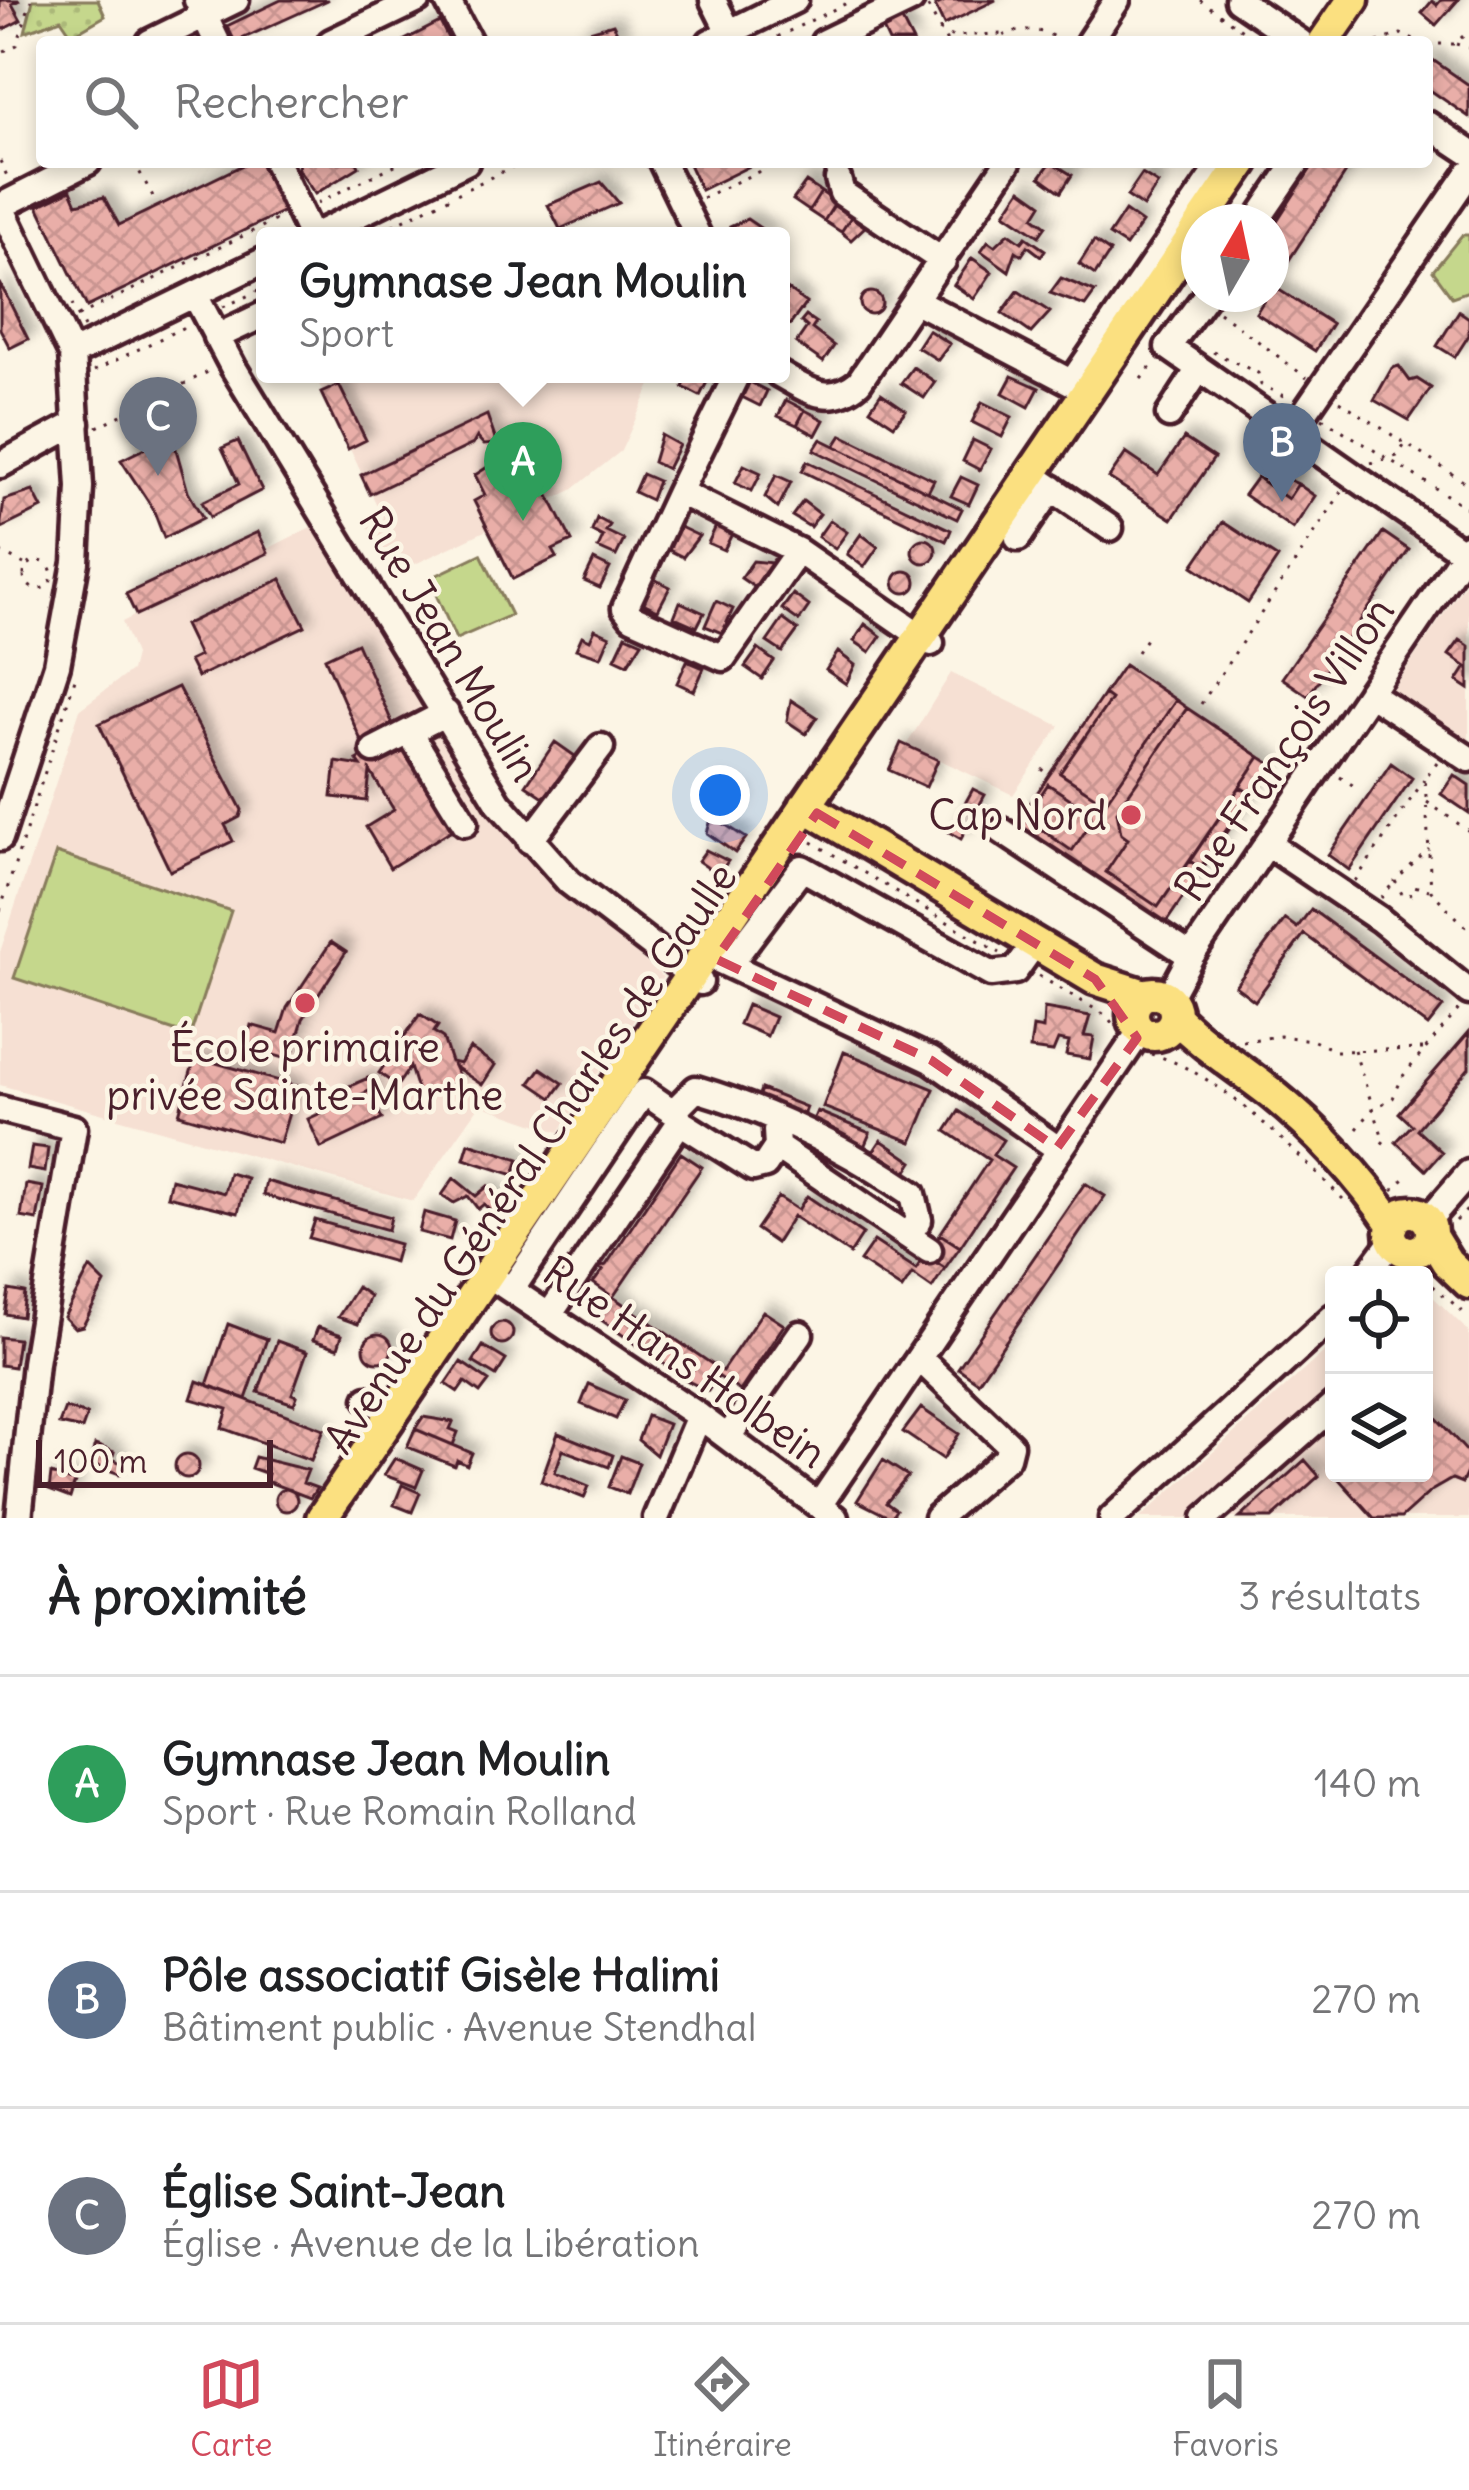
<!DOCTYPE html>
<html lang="fr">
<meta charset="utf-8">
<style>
:root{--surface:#fff;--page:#f6f6f6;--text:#202124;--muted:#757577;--line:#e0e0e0;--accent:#d1495b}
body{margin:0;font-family:Delius,sans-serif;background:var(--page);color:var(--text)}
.controls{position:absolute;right:36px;bottom:36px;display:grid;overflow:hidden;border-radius:12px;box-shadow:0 6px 18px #0003}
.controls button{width:108px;height:108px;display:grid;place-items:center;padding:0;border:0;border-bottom:3px solid var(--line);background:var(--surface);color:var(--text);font:60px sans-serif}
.compass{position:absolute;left:1181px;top:204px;width:108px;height:108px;border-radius:50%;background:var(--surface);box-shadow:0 6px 18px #0003;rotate:9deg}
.scale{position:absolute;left:36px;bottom:30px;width:237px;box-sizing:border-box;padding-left:12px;border:6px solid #4a1f2b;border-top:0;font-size:33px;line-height:42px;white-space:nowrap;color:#4a1f2b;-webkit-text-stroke:9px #fcf5e5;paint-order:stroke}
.you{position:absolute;left:720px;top:795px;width:42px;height:42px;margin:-30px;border:9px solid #fff;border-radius:50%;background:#1a73e8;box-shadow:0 0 0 18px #1a73e833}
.badge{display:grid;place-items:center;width:78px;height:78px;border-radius:50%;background:var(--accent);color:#fff;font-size:39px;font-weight:700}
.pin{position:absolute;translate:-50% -99px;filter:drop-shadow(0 3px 6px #0008)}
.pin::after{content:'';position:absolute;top:63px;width:42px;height:36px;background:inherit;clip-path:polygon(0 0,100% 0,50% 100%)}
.popup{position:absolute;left:256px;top:227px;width:534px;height:156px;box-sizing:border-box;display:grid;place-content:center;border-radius:12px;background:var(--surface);filter:drop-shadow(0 3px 9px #0005);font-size:39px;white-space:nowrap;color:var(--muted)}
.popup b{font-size:45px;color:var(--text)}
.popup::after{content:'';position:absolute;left:50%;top:100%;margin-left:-24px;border:24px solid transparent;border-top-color:var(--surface)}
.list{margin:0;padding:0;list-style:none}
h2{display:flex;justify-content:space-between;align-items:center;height:156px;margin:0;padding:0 48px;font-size:51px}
h2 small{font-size:39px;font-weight:400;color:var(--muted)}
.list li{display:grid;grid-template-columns:78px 1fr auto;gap:36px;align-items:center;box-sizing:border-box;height:216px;padding:0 48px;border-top:3px solid var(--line)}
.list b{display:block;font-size:45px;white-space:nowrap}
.list p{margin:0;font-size:39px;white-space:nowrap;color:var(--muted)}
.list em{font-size:39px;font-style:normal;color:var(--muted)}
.icon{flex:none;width:66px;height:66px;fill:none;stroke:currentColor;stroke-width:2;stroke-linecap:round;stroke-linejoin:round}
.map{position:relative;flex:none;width:1469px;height:1518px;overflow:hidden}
.search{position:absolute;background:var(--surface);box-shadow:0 6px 18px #0003;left:36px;right:36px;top:36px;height:132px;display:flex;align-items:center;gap:30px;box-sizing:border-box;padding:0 42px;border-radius:12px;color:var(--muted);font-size:45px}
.sheet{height:804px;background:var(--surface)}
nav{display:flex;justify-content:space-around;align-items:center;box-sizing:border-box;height:168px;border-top:3px solid var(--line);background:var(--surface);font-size:33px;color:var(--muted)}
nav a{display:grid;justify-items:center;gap:6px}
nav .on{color:var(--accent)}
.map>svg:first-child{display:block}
</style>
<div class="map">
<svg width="1469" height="1518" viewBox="0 0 1469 1518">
<defs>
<pattern id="grass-dots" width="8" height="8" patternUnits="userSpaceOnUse" patternTransform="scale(3)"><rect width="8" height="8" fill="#c5d78c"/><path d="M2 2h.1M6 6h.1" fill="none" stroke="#abb879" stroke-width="1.8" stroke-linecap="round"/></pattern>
<pattern id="building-cross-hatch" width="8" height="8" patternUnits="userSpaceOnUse" patternTransform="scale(3)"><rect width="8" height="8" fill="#e9aea8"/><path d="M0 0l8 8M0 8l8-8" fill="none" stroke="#c99591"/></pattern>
<filter id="shadow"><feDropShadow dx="8" dy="-8" stdDeviation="6" flood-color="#0004"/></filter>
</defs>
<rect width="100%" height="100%" fill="#fcf5e5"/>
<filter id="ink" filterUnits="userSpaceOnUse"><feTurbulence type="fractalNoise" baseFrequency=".00833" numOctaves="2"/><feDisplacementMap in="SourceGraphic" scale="24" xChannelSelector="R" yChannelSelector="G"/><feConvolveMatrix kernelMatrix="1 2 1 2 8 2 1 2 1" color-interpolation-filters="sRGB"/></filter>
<g filter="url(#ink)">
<path fill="#f6e0d3" d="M314 374H656L621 451 572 490 396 573 368 527 383 518Z
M313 526 502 828 547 877 663 977 559 1132 480 1105 413 1201 0 1085V952L80 709 131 671 135 655 122 622Z
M1469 578V747L1388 695Z
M951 673 1060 726 1013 795 907 744Z
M1424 1288 1469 1332V1518H1140L1334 1343V1473H1424Z"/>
<path fill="url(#grass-dots)" stroke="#887b5c" stroke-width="3" d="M33 0H98L105 16 72 35 61 19 25 32Z"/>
<path fill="#c5d78c" stroke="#887b5c" stroke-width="3" d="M1462 235H1469V291L1452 297 1433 271Z
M481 554 511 615 456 639 429 579Z
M56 853 231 911 190 1036 14 978Z"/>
<path fill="url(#building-cross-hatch)" stroke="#4a1f2b" stroke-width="3" fill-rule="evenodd" filter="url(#shadow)" d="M0 0H20L12 4 21 20 0 31Z
M281 0H328L235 42 227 26Z
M947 0H996L944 25 935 6Z
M1441 0H1458L1436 25 1422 13 1432 1 1437 5Z
M899 15 913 42H889L881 25Z
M440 22 450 42H406L405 40Z
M613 24 622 42H576L589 31Z
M1427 56 1469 85V117L1427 88Z
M249 162H260L284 211 87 307 38 206 71 190 77 204 104 197 119 225Z
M299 162H357L359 167 315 194 298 169Z
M688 162H758L701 190Z
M1051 162 1072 175 1061 192 1040 177Z
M1315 162H1353L1272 286 1271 230Z
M1142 174 1158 184 1143 207 1127 196Z
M601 182 619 203 560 229 548 205Z
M806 182 821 192 809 211 793 200Z
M1021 189 1042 204 1034 217 1046 226 1039 236 1005 213Z
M821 192 836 202 824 221 809 211Z
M836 202 853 214 841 232 824 221Z
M1125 211 1142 223 1126 246 1109 235Z
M853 214 868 224 851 240 841 232Z
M747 219 772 236H735L730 227Z
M1009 233 1022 242 1026 237 1045 250 1041 256 1028 246 1022 255 1016 251 1009 271 981 251 988 241 995 246Z
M1094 241 1110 252 1095 275 1079 264Z
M972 258 992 272 974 299 954 285Z
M1061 278 1095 292 1085 306 1050 293Z
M0 283 28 339 10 348 0 329Z
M1273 286 1332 324 1315 351 1256 313Z
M787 289 806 303 790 325 781 319Z
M1018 291 1050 312 1031 333 1002 313Z
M860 303a11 11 0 1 1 22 0a11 11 0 1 1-22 0Z
M1459 311 1469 318V335L1455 357 1437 346Z
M806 316 816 323 812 329 834 346 823 362 796 343 807 327 801 322Z
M928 330 950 344 938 360 917 347Z
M1399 366 1410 381 1417 379 1431 388 1409 420 1374 400 1392 368Z
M913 367 935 382 924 398 901 383Z
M689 374H711L700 396 683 387Z
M1012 376 1039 388 1029 407 1003 393Z
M748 381 767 391 760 406 740 396Z
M339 385 366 440 348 449 321 393Z
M881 393 906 410 894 425 870 409Z
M786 400 805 410 797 425 778 416Z
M982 402 1012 417 1002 437 972 422Z
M805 410 824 420 816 435 797 425Z
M487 415 497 444 484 445 477 437 473 444 370 494 361 475Z
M172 435 188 492 203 518 164 538 153 509 121 460Z
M661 435 679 445 667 469 653 462Z
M842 435 934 480 928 492 835 446Z
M1184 438 1214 458 1172 519 1109 478 1126 453 1158 475Z
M821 439 962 509 957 519 814 450Z
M973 440 991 449 980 470 963 461Z
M238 441 262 490 210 517 202 502 239 484 222 448Z
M807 461 951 530 949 535 946 541 802 471Z
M744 465 761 473 752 491 735 483Z
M489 466 505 485 517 479 528 498 546 490 572 541 553 550 557 557 513 579 474 501 485 495 475 475Z
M1267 473 1281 483 1285 478 1298 484 1288 499 1262 481Z
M642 474 658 481 651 500 634 492Z
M776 475 791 482 778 508 765 497Z
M961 477 978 485 969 504 951 496Z
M1257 477 1288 499 1298 484 1315 496 1293 529 1244 495Z
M33 491 42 508 0 529 4 500Z
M803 501 820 514 810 527 792 516Z
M597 518 610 525 606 531 624 540 616 556 598 548 603 537 592 531Z
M830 520 847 532 835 549 818 537Z
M1223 522 1278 558 1248 603 1193 566Z
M717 524 733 532 724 550 708 543Z
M680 527 699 536 683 557 669 550Z
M258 532 268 553 136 615 126 594Z
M1383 532 1409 550 1308 696 1282 678Z
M861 534 878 547 864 567 847 554Z
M912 551a12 12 0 1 1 24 0a12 12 0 1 1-24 0Z
M594 560 610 568 600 588 584 581Z
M753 561 772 563 757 589 741 578Z
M894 582a11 11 0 1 1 22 0a11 11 0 1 1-22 0Z
M281 579 305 626 197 677 189 661 199 656 184 625Z
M654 579 670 587 658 610 643 603Z
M793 594 809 606 799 621 782 609Z
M716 601 733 609 722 633 705 626Z
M680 602 704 613 697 627 674 617Z
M783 619 798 630 782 652 767 642Z
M865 624 881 636 870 652 854 641Z
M595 629 610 636 601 657 576 649 582 636 590 640Z
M626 635 642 642 628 664 615 658Z
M1460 640 1469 646V689L1457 681 1466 667 1449 655Z
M357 643 395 729 363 745 325 658Z
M758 649 774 661 762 679 745 667Z
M838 652 855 665 846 684 826 670Z
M687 661 704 668 694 691 677 683Z
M1124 665 1176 700 1105 803 1060 773 1111 699 1104 694Z
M178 687 242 810 240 817 225 825 233 841 170 871 99 724Z
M1104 694 1111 699 1060 773 1105 803 1176 700 1187 708 1117 811 1121 834 1128 839 1106 872 1158 907 1190 861 1200 868 1251 794 1240 787 1260 757 1273 765 1165 924 1016 824ZM1048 784 1090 812 1092 821 1072 851 1032 823 1030 811Z
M791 700 817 717 806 734 787 721Z
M1187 708 1260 757 1158 907 1106 872 1128 839 1121 834 1117 811Z
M402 741 455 828 390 868 366 827 394 810 370 771 367 801 332 797 336 762 361 766 357 760 367 754Z
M555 742 579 759 551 802 526 785Z
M901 743 938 760 926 787 889 770Z
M1391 763 1412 778 1349 870 1328 855Z
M1454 775 1469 785V813L1441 794Z
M1048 784 1090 812 1092 821 1072 851 1032 823 1030 811Z
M713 785 743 798 736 815 706 803Z
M1240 787 1251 794 1200 868 1190 861Z
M973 789 985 795 961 839 949 832Z
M712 816 746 838 735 853 707 833Z
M706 850 728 861 718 875 698 861Z
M1311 909 1443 1007 1428 1026 1304 934 1255 1001 1235 986 1285 919 1297 928Z
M331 942 346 952 303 1019 291 1060 245 1047 251 1025 279 1033 287 1008Z
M747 1005 775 1017 767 1036 739 1024Z
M1044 1008 1090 1016 1084 1036 1094 1037 1090 1059 1066 1055 1069 1042 1058 1040 1053 1052 1030 1049 1033 1027 1043 1029Z
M420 1014 438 1026 434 1032 443 1038 451 1062 460 1064 470 1048 495 1065 482 1085 454 1066 461 1081 419 1096 410 1067 397 1086 379 1073Z
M1469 1032V1068L1417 1129 1442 1152 1426 1170 1396 1142 1412 1125 1399 1113Z
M844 1052 934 1089 912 1142 823 1107Z
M195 1057 297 1086 280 1143 179 1114Z
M541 1068 563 1083 552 1098 530 1083Z
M368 1078 376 1095 369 1091 344 1102 338 1091Z
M761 1089 806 1107 801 1121 756 1103Z
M369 1091 382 1119 321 1148 308 1119Z
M817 1111 870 1133 864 1147 811 1125Z
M959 1111 1003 1140 993 1155 1013 1168 960 1247 940 1234 989 1160 946 1131Z
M881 1140 913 1162 905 1174 873 1152Z
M469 1143 519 1159 514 1175 464 1159Z
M32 1146 48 1148 45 1172 28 1169Z
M681 1153 702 1167 613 1297 722 1371 763 1311 784 1325 740 1391 718 1376 708 1391 688 1381 594 1315 609 1294 593 1283 603 1270 599 1268 606 1265Z
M229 1173 247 1178 238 1213 167 1196 171 1179 224 1193Z
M454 1178 476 1196 488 1186 505 1208 494 1216 484 1204 478 1209 468 1196 454 1203 442 1195Z
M266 1181 391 1217 388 1230 263 1195Z
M1085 1183 1105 1196 978 1382 958 1368Z
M26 1184 43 1187 37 1220 21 1217Z
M807 1196 863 1234 850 1254 793 1216 776 1243 756 1229 778 1197 798 1210Z
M424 1212 455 1221 450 1240 419 1232Z
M315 1220 399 1244 394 1262 309 1238Z
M940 1234 960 1247 945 1268 925 1255Z
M874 1241 916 1269 925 1255 945 1268 932 1288 912 1274 902 1289 860 1261Z
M90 1268 105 1283 83 1326 75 1328 64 1317Z
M357 1287 370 1296 358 1324 338 1317Z
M9 1290 25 1293 22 1317 5 1314Z
M491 1333a11 11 0 1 1 22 0a11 11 0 1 1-22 0Z
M228 1324 267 1339 246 1399 207 1385Z
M318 1327 342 1335 338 1348 313 1340Z
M364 1348a14 14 0 1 1 28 0a14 14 0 1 1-28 0Z
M0 1337 18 1339 14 1367 0 1365Z
M277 1341 307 1352 292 1394 297 1396 294 1404 258 1392Z
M483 1346 506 1360 496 1376 473 1362Z
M461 1362 489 1381 480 1393 465 1382 458 1392 446 1384Z
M197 1381 324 1429 311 1460 222 1428 228 1409 191 1399Z
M589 1384 625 1400 616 1419 581 1404Z
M1424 1404 1469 1454V1468L1462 1483 1452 1479 1431 1491 1401 1518H1374L1328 1467 1334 1462V1473H1424Z
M65 1408 87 1415 82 1429 59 1424Z
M921 1408 959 1434 943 1459 903 1432Z
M647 1416 668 1424 656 1455 638 1440Z
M423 1417 453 1422 450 1429 458 1432 453 1445 415 1429Z
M415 1429 472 1453 467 1465 457 1460 455 1466 407 1447Z
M558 1433 613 1455 609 1467 563 1450 555 1472 589 1486 584 1498 541 1481Z
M95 1445 114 1452 112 1459 124 1464 120 1474 89 1463Z
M175 1466a12 12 0 1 1 24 0a12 12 0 1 1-24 0Z
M621 1456 639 1463 627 1494 609 1487Z
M255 1457 308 1470 303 1483 317 1488 310 1498 266 1481 268 1474 251 1468Z
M395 1458 423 1470 416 1487 384 1475Z
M883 1460 908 1476 886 1503 896 1510 891 1518 857 1501Z
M1305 1460 1319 1476 1272 1518H1240Z
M51 1474 75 1482 70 1498 49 1490Z
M402 1485 420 1493 412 1512 394 1505Z
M275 1500a11 11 0 1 1 22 0a11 11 0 1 1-22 0Z"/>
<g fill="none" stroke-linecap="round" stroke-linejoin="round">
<path stroke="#d8cac0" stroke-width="24" stroke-dasharray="24 12" stroke-linecap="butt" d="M960 813 973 818"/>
<g stroke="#4a1f2b" stroke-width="33">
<path id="minor" d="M197 0 217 42
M447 0 469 42
M713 0 729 32
M1238 0 1300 42
M150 42 236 0
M331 42 418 0
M710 42 795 0
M824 42 911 0
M1089 42 1117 0
M1427 124 1469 152
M276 162 311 236
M662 162 698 236
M838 179 842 193 943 261
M0 205 72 354 80 487 76 562 57 665 0 838
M1 206 88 162
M1256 222 1297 162
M314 236 466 162
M1207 294 1168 347 1464 553
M195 295 233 367 499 803 569 882 700 982
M916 301 1082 388
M216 337 265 314
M72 354 265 260
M779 374C808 390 829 407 859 382L1008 162
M1072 382 1223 162
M1169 415 1199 369
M1290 434 1469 173
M0 465 77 423
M1041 481 1110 528
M679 492 737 374
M1018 538 1052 488
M798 551 723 658 632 617 625 608 679 492 798 551 931 643
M1369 693 1469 759
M446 713 409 732 465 823
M374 750 409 732
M1002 831 1191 956
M530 841 601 747
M1269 845 1379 919 1469 992
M703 953 931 1060 1057 1148
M729 965 802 868 991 974 1015 971 1035 943
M1168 999 1191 956 1469 546
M0 1109 74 1128 35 1363 19 1518
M680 1122 676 1109 696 1089C773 1112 847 1149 913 1194L919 1220 908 1236 777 1147
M1428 1220 1469 1173
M908 1236 929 1250
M487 1274 699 1416 835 1518
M1367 1275 1393 1240
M512 1289 644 1092 676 1114
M550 1314 680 1122 753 1168 765 1165 777 1147 776 1130
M919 1358 1010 1445 1007 1457 937 1518
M368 1399 393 1412
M728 1437 800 1334
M820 1504 1141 1030
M656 1518 699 1416
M1112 1518 1334 1316
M1206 1518 1334 1405"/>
</g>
<g stroke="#4a1f2b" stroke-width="39">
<path id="major" d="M1324 42 1353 0
M1202 222 1243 162
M805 806 1095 979 1145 995
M1133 1014a21 21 0 1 1 42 0a21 21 0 1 1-42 0Z
M1175 1017C1205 1047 1238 1067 1271 1093 1318 1131 1359 1175 1393 1225
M1391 1232a20 20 0 1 1 40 0a20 20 0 1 1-40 0Z
M1431 1236 1447 1262 1469 1283
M322 1518 1199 227"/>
</g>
<path stroke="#4a1f2b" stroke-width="3" stroke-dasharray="3 9" stroke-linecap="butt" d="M1200 0 1259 42
M928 7 947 42
M939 30 951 36 1001 34
M767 42 853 0
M993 42C1016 25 1040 27 1063 42
M1377 42 1401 34 1418 42
M1427 44H1454L1469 31
M1456 44 1469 48
M4 51 17 45 31 0
M0 161 8 178
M134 162 155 200
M782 162 803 171 824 163
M702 198 779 162
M317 203 401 162
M371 236 522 162
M72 304 84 328
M223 307 265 288
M1219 312 1307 378
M78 316 280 218
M1213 352 1258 373 1261 385 1288 398
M94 371 188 325
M1141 379 1155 362
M1340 401 1469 485
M1322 418 1469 509
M97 427 212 370
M1371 463 1397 456 1406 443
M0 552 24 564
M24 575a14 14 0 1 1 28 0a14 14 0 1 1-28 0Z
M1137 652 1150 633
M1201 704 1343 490
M1437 762 1425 778 1431 891 1468 929
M1042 769 1049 775
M1340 777 1354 786
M1427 802 1469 831
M812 842 1000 953
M1355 881 1424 780
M1402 894 1395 881 1429 849
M1410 896 1414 886 1429 890
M1381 898 1394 882
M0 911 75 679
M1039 976 1107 1016 1115 1027
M1243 1041 1280 1036 1312 1040 1336 1051 1425 1049
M1354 1050 1384 1141 1378 1148
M1151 1054C1221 1073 1292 1149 1343 1199
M1357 1129 1373 1109 1393 1098 1403 1076 1459 1009
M1393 1190 1408 1175
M1456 1221 1469 1208
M1404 1260 1421 1275
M1398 1263 1408 1271H1425
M1424 1278 1469 1317"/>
<use href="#minor" stroke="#fcf5e5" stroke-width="24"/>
<use href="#major" stroke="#fbe080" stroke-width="30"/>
</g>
</g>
<path fill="none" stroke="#d1495b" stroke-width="9" stroke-dasharray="24 15" stroke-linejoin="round" d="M817 813 1095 979 1137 1038 1057 1148 931 1060 716 959Z"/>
<g fill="#d1495b" stroke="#fcf5e5" stroke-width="4.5">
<circle cx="1131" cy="815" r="12"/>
<circle cx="305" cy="1003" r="12"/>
</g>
<g text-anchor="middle" stroke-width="9" stroke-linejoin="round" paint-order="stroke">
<g font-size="42" fill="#4a1f2b" stroke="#fcf5e5">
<text transform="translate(450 644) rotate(59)" y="15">Rue Jean Moulin</text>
<text transform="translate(1284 749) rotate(-56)" y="15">Rue François Villon</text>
<text transform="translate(530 1158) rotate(-56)" y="15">Avenue du Général Charles de Gaulle</text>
<text transform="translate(685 1362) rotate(35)" y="15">Rue Hans Holbein</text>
</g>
<g font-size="42" fill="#4a1f2b" stroke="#fcf5e5" text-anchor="end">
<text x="1107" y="830">Cap Nord</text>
<text x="305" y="1062" text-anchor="middle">École primaire<tspan x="305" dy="48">privée Sainte-Marthe</tspan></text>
</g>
</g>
</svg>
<div class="controls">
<button><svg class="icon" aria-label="locate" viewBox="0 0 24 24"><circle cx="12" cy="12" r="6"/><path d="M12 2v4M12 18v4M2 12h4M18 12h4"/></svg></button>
<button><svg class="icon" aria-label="layers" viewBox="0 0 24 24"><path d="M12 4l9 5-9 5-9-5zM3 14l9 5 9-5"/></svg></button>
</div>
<svg class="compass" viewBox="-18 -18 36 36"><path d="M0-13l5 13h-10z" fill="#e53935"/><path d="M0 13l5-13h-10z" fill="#757577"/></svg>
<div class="scale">100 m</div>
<div class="you"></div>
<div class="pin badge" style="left:523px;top:521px;background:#2e9e5b">A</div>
<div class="popup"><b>Gymnase Jean Moulin</b>Sport</div>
<div class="pin badge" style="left:1282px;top:502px;background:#5c6f8a">B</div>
<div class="pin badge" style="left:158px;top:476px;background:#6b7280">C</div>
<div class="search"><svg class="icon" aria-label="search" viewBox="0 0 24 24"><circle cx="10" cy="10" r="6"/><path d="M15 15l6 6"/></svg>Rechercher</div>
</div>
<section class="sheet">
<h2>À proximité<small>3 résultats</small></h2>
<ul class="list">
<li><span class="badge" style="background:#2e9e5b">A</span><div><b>Gymnase Jean Moulin</b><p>Sport · Rue Romain Rolland</p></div><em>140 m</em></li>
<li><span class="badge" style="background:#5c6f8a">B</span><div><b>Pôle associatif Gisèle Halimi</b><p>Bâtiment public · Avenue Stendhal</p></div><em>270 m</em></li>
<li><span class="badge" style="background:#6b7280">C</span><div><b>Église Saint-Jean</b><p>Église · Avenue de la Libération</p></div><em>270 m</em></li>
</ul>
</section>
<nav>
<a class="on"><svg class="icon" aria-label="map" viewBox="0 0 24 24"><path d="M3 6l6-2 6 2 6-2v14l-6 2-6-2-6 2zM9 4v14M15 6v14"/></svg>Carte</a>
<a><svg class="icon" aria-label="directions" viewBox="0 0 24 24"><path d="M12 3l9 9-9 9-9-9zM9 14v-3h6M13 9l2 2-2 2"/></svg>Itinéraire</a>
<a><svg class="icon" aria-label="saved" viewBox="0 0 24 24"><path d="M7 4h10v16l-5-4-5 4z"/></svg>Favoris</a>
</nav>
